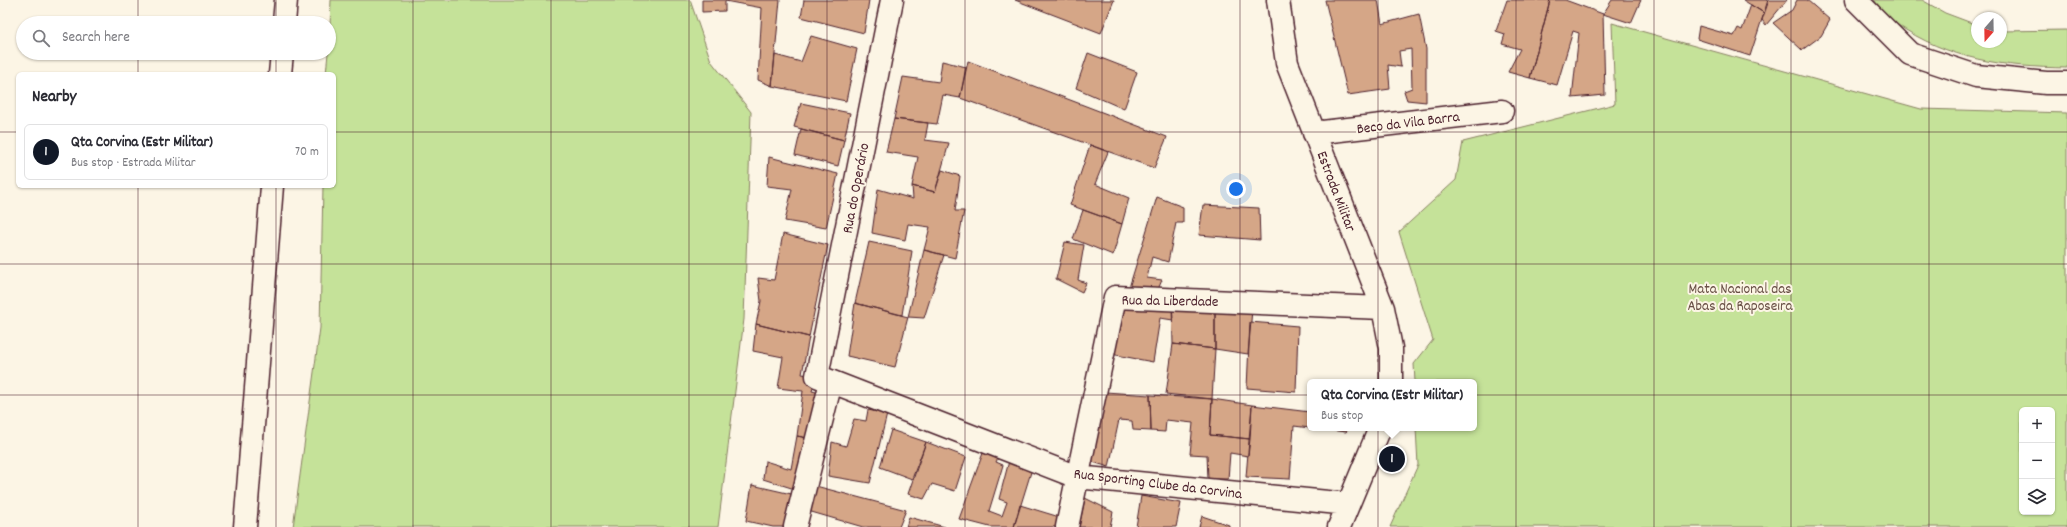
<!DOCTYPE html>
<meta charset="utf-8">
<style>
:root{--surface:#fff;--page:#f2f2f3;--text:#2b2b33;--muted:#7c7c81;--line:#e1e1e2;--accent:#111827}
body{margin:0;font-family:Dekko,sans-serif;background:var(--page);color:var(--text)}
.controls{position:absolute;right:12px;bottom:12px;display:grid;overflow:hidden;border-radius:6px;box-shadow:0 1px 3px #0004}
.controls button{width:36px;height:36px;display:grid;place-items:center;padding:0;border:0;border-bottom:1px solid var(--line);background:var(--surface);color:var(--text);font:20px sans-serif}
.compass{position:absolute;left:1971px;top:12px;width:36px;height:36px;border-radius:50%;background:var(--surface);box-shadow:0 1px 3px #0004;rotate:200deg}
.you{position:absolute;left:1236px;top:189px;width:14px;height:14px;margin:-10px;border:3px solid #fff;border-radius:50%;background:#1a73e8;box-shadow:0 0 0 6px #1a73e833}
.badge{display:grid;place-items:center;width:26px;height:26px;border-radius:50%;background:var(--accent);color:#fff;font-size:13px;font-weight:700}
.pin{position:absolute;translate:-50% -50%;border:2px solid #fff;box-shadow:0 1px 4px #0006}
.popup{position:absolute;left:1307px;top:379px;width:170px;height:52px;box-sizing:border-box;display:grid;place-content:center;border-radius:6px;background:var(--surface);filter:drop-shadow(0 1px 3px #0005);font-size:13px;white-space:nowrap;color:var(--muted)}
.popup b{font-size:15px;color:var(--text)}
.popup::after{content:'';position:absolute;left:50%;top:100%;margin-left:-8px;border:8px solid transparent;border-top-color:var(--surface)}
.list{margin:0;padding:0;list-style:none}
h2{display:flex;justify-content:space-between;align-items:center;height:52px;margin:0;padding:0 16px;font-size:17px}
h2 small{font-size:13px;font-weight:400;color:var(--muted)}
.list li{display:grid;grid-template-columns:26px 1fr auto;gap:12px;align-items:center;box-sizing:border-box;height:56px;margin:0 8px 8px;padding:0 8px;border:1px solid var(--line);border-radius:6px}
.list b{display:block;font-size:15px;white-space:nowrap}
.list p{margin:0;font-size:13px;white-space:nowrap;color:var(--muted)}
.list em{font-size:13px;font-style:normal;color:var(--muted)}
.icon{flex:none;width:22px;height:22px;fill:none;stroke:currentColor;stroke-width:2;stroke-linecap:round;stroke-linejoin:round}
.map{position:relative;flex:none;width:2067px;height:527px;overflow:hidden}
.search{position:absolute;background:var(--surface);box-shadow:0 1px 3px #0004;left:16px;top:16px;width:320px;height:44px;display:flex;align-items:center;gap:10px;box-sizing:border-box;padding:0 14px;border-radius:22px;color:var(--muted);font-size:15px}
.panel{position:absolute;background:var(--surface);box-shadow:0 1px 3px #0004;left:16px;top:72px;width:320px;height:116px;border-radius:6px}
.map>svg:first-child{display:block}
</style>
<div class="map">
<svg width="2067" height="527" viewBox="0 0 2067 527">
<rect width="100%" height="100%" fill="#fcf5e5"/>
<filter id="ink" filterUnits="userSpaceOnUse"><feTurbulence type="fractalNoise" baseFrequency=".025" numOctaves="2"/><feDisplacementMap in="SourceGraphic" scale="8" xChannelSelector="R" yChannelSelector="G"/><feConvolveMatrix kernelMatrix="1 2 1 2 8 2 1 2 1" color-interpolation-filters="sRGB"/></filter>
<g filter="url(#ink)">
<path fill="#c5e299" stroke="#888062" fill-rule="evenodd" d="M331 0H690L711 61 751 112 744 319 718 527H293L320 328 323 186H334V74H326L328 53H329Z
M1874 0H1922L1945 13 1977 25V42H2001V31L2067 30V68C2003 67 1949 60 1895 23 1887 17 1880 7 1874 0Z
M1612 23 1921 109 2067 113V527H1390L1418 465 1416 428H1474V382H1415L1414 364 1433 340 1399 232 1456 180 1463 142 1615 104ZM2022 410H2052V512H2022Z"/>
<path fill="#d5a687" stroke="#4a1f2b" d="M702 0H780L772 86 758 80 762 8 725 1V11L702 12Z
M804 0H869L864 33 801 17Z
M1015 0H1114L1101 33Z
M1325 0H1378L1382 24 1419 14 1426 49V102L1407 100 1404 91 1412 88 1411 49 1399 51 1401 67 1388 65 1390 89 1348 95Z
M1507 0H1550L1530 78 1508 72 1520 49 1502 44 1505 34 1496 31Z
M1550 0H1565L1603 14 1605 95 1572 98 1579 33 1573 31 1557 85 1530 78Z
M1612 0H1641L1631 23 1603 14Z
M1743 0H1768L1764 13Z
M1769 0H1787L1766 25 1762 20Z
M1797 0H1807L1830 20 1821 36 1802 50 1773 23 1792 10Z
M1751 5 1764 13 1750 56 1697 39 1699 26 1734 36 1738 28 1742 30Z
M811 36 857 49 846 101 772 86 775 55 801 62Z
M1088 53 1137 72 1124 109 1076 88Z
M942 61 966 67 960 98 943 95 937 124 894 119 903 77 939 82Z
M968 61 1167 137 1154 168 960 98Z
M801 103 850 113 844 140 794 127Z
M894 119 928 123 925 140 949 143 935 192 912 186 918 157 886 152Z
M801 129 844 140 838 166 795 155Z
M1090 145 1108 152 1095 184 1129 198 1122 224 1070 205Z
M769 157 838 174 826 228 785 221 792 189 767 186Z
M942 170 960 176 955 211H964L955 258 924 250 930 227 908 224 905 240 872 233 878 189 913 199 912 186 935 192Z
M1157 197 1183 207V223H1176L1168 262 1152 257 1147 278 1162 280 1156 294 1128 291Z
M1203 205 1259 208 1260 240 1199 235Z
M1083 210 1122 224 1113 255 1073 239Z
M783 234 828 245 809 337 756 324 761 301 758 278 774 280Z
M869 242 912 251 902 315 855 303Z
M1065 242 1084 245 1078 280 1086 283 1082 292 1056 279Z
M924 250 944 255 924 318 908 317Z
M855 303 908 317 895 367 847 356Z
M1126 303 1172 304 1173 320 1160 318 1153 362 1111 354Z
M1172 304 1215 310V349L1173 344Z
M1215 310H1252L1248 354 1215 349Z
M1250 322 1298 326 1296 392 1247 388Z
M756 324 809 337 802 374 817 376 812 391 824 394 813 439 797 436 803 391 778 388 783 357 753 351Z
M1173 344 1215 349 1212 399 1166 394Z
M1105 392 1150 395 1151 431 1133 430 1132 421 1119 420 1109 467 1089 461Z
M1150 395 1212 399 1210 435 1250 439 1248 456 1230 453 1228 479H1208L1207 455 1190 454 1193 423 1166 420 1165 432 1151 431Z
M1212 399 1252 405 1250 439 1210 435Z
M1252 405 1310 412V428L1294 426 1290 479 1246 477Z
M868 410 887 414 870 483 828 476 832 442 846 446 854 419 866 421Z
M1313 428H1349L1346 432Z
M891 430 926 442 912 479 880 467Z
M797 436 813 439 801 491 763 479 765 461 791 469Z
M926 442 966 457 955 491 932 484 924 499 908 494Z
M983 453 998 458 996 462 1003 465 989 511 1002 516 1007 502 999 499 1009 461 1031 472 1014 527H990L959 519Z
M752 485 800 496 787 527H773L746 521Z
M812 485 906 510 899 527H863L808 511Z
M1141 496 1181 503 1176 527H1136Z
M1085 498 1113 512 1110 527H1079Z
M1020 505 1066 519 1064 527H1014Z
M1202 516 1229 525V527H1199Z
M909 517 945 527H906Z"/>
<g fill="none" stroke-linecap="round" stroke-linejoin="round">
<g stroke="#4a1f2b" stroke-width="25">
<path id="minor" d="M892 0 817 376 1077 477 1348 504
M1278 0 1287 63 1383 308 1391 348V382
M1856 0 1910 54 1976 76 2046 83H2067
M1314 133 1502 111
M795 527 831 382
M1067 527 1115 297 1383 308
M1339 527 1380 428"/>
</g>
<g stroke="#4a1f2b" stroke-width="25">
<path id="major" d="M284 23 286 0
M280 74 282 53
M245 527 272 186"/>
</g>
<use href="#minor" stroke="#fcf5e5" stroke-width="22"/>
<use href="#major" stroke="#fcf5e5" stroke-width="22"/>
</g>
</g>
<path fill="none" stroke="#4a1f2b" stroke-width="1" stroke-opacity="0.55" d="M138 0V23M276 0V23M413 0V527M551 0V527M689 0V527M827 0V527M965 0V527M1102 0V527M1240 0V527M1378 0V527M1516 0V527M1654 0V527M1791 0V527M1929 0V527M138 53V74M276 53V74M0 132H18M334 132H2067M138 186V527M276 186V527M0 264H2067M0 395H2067"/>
<g text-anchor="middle" stroke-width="4" stroke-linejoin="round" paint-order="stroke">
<g font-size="15" fill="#4a1f2b" stroke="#fcf5e5">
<text transform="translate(1408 122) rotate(-7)" y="5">Beco da Vila Barra</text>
<text transform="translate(855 188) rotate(-79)" y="5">Rua do Operário</text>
<text transform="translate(1337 191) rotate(69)" y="5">Estrada Militar</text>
<text transform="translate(1170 300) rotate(1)" y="5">Rua da Liberdade</text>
<text transform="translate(1158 483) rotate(7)" y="5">Rua Sporting Clube da Corvina</text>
</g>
<g font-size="15" fill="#695046" stroke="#fcf5e5">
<text x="1740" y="293">Mata Nacional das<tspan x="1740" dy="17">Abas da Raposeira</tspan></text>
</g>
</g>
</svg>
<div class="controls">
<button>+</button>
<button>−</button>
<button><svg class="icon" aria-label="layers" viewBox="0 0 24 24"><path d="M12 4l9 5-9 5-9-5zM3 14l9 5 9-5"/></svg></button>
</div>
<svg class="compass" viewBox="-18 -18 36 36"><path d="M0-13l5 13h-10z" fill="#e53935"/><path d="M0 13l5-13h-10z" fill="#7c7c81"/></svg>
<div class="you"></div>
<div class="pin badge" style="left:1392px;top:459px">1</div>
<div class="popup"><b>Qta Corvina (Estr Militar)</b>Bus stop</div>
<div class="search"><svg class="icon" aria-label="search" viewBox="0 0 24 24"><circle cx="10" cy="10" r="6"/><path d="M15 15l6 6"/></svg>Search here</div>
<section class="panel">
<h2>Nearby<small></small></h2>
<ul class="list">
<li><span class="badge">1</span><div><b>Qta Corvina (Estr Militar)</b><p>Bus stop · Estrada Militar</p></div><em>70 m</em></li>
</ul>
</section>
</div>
